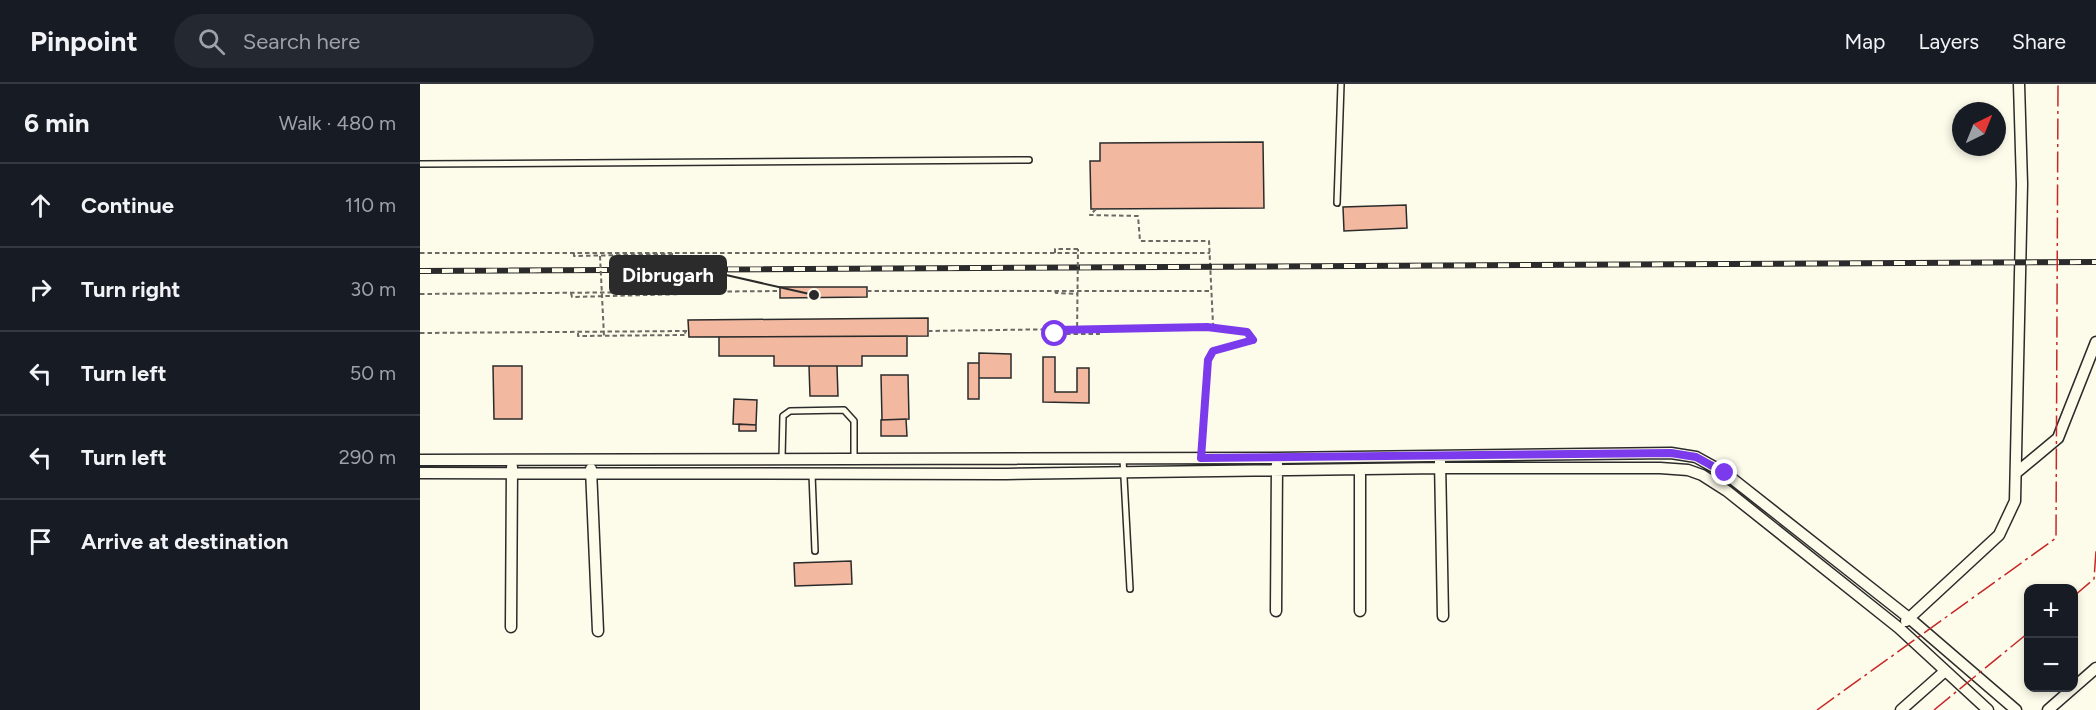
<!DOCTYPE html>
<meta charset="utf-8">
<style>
:root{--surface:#171b24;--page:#242831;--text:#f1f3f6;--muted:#9ea1a6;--line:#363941}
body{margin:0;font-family:Figtree,sans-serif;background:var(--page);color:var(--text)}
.controls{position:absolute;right:18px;bottom:18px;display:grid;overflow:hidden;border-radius:12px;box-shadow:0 3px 9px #0003}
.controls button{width:54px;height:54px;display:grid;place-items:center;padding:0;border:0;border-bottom:2px solid var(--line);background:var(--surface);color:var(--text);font:30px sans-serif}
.compass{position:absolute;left:1532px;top:18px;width:54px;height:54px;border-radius:50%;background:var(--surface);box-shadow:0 3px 9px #0003;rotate:43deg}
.stop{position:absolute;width:18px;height:18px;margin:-14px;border:4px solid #7c3aed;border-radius:50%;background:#fff}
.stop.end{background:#7c3aed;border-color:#fff;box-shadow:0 2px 6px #0008}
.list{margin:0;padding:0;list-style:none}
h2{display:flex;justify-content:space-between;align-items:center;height:78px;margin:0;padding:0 24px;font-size:26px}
h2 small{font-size:20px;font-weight:400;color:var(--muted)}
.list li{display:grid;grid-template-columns:39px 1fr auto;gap:18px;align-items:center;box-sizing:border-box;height:84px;padding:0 24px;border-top:2px solid var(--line)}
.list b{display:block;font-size:22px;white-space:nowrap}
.list em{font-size:20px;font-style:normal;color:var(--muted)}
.icon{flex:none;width:33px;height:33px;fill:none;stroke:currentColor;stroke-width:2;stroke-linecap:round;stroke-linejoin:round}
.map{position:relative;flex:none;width:1676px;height:626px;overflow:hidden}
header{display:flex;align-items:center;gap:36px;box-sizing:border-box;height:84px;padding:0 30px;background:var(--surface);border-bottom:2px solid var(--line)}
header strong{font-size:28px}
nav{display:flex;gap:33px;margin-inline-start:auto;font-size:21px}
.search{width:420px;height:54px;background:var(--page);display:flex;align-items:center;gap:15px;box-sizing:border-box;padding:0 21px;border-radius:33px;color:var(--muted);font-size:22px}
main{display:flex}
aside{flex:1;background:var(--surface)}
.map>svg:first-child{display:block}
</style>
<header>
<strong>Pinpoint</strong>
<div class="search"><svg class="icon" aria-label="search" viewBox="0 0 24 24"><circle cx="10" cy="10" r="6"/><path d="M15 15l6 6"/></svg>Search here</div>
<nav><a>Map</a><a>Layers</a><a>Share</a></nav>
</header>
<main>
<aside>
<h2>6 min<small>Walk · 480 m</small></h2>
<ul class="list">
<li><svg class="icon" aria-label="ahead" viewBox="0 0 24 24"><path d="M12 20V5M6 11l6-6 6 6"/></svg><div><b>Continue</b></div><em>110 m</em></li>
<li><svg class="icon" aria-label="right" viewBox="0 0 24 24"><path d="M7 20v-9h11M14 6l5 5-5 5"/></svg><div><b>Turn right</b></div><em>30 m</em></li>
<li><svg class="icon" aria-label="left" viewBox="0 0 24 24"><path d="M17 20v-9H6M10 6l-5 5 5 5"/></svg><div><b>Turn left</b></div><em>50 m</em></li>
<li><svg class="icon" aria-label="left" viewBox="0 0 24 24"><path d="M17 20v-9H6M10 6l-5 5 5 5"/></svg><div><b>Turn left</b></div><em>290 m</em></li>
<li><svg class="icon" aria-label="arrive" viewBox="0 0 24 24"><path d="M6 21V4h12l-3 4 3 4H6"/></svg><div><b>Arrive at destination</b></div></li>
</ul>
</aside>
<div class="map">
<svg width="1676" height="626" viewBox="0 0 1676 626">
<rect width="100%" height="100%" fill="#fdfbea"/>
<path fill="#f2b8a0" stroke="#2b2b2b" stroke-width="1.5" d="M843 58 844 124 671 125 670 77H680V59Z
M986 121 987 144 924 147 923 123Z
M360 203H447V213L360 214Z
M508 234V252L269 253 268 236Z
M487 252V272H442V282H354V272H299V253Z
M559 269 591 270V294H559Z
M623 273H635V308H657V284H669V319L623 318Z
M548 279H559V315H548Z
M73 282H102V335H74Z
M389 282H417L418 312H390Z
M461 291H488L489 335 462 336Z
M314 315 337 316 336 341 313 340Z
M486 335 487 352H461V336Z
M319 340 336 341V347H319Z
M431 477 432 500 375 502 374 479Z"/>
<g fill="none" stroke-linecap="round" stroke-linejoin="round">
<g stroke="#2b2b2b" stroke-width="8">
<path id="service" d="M0 80 609 76
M917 119 921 0
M362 374 363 332 370 327 424 326 434 337V374
M703 375 710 505
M392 390 395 467"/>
</g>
<g stroke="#2b2b2b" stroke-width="13">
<path id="minor" d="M0 376 856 374 1251 369 1276 373 1305 389 1489 534 1596 626
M1020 377 1023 532
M171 385 178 547
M940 387V527
M0 389 586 390 1020 384H1240L1268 386 1282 391 1307 407 1479 544 1568 626
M1596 389 1638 354 1676 258
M856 527 857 380
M1486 537 1579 451 1595 417 1602 100 1599 0
M91 543 92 383
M1481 626 1524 588
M1628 626 1676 584"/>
</g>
<path stroke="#6a6964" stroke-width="2" stroke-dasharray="4.5 3" stroke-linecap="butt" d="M676 125 670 131 718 132 720 157H789L793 240C804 250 820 243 832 251L833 256 793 267 788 276 781 363
M0 169H790
M154 169V172L255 170
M635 169V165H658
M447 207H791
M635 207 636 209 657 210
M151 209 152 213 264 210V207
M0 210 360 207
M635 246V250H679V246
M508 247 787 243 798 245
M0 249 268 247
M158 249V252L266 251 265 248"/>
<use href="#service" stroke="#fdfbea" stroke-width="5"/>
<use href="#minor" stroke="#fdfbea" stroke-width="10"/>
<g stroke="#2b2b2b" stroke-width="6">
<path id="rail" d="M0 187 1676 178"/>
</g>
<use href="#rail" stroke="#fdfbea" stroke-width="4" stroke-dasharray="11" stroke-linecap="butt"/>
<path stroke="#6a6964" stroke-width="2" stroke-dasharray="4.5 3" stroke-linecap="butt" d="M180 172 184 252
M657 250 658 165"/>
<path stroke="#c62828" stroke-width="1.5" stroke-dasharray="21 4.5 3 4.5" stroke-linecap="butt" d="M1654 512 1674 495 1676 467
M1397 626 1636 454 1638 0
M1514 626 1608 549"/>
</g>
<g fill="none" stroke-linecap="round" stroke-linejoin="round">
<path stroke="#7c3aed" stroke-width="8" d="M635 250V246L787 243 827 248 833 256 793 267 788 276 781 374 1251 369 1276 373 1305 389"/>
</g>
<path fill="none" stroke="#2b2b2b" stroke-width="2" d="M394 211L306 191"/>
<circle fill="#2b2b2b" stroke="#fdfbea" stroke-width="2" cx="394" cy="211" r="6"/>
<rect fill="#2b2b2b" stroke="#2b2b2b" stroke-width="2" x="190" y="172" width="116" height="38" rx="6"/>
<g font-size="20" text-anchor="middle" font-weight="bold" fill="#fff">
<text x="248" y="198">Dibrugarh</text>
</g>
</svg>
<div class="controls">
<button>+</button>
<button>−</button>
</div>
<svg class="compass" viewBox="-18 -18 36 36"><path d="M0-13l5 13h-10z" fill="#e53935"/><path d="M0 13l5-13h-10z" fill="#9ea1a6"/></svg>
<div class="stop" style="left:635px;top:250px"></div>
<div class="stop end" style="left:1305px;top:389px"></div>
</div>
</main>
